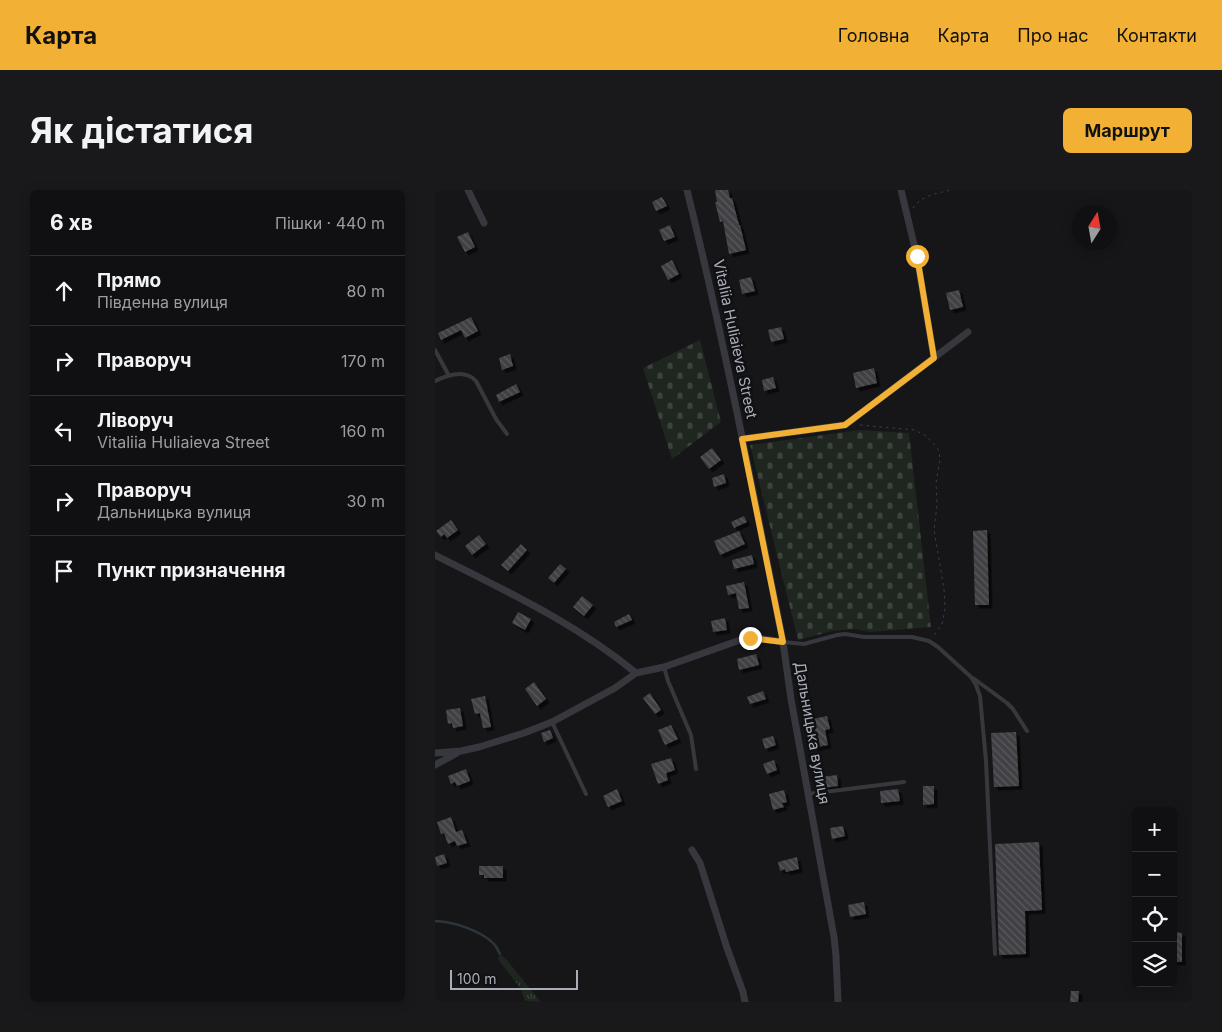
<!DOCTYPE html>
<html lang="uk">
<meta charset="utf-8">
<style>
:root{--surface:#101012;--page:#19191b;--text:#f1f3f6;--muted:#9c9d9f;--line:#303032;--accent:#f2b134}
body{margin:0;font-family:Inter,sans-serif;background:var(--page);color:var(--text)}
.controls{position:absolute;right:15px;bottom:15px;display:grid;overflow:hidden;border-radius:8px;box-shadow:0 2px 12px #0003}
.controls button{width:45px;height:45px;display:grid;place-items:center;padding:0;border:0;border-bottom:1px solid var(--line);background:var(--surface);color:var(--text);font:25px sans-serif}
.compass{position:absolute;left:637px;top:15px;width:45px;height:45px;border-radius:50%;background:var(--surface);box-shadow:0 2px 12px #0003;rotate:11deg}
.scale{position:absolute;left:15px;bottom:12px;width:128px;box-sizing:border-box;padding-left:5px;border:2px solid #a8adb8;border-top:0;font-size:14px;line-height:18px;white-space:nowrap;color:#a8adb8;-webkit-text-stroke:4px #111113;paint-order:stroke}
.stop{position:absolute;width:15px;height:15px;margin:-11px;border:4px solid #f2b134;border-radius:50%;background:#fff}
.stop.end{background:#f2b134;border-color:#fff;box-shadow:0 1px 5px #0008}
.list{margin:0;padding:0;list-style:none}
h2{display:flex;justify-content:space-between;align-items:center;height:65px;margin:0;padding:0 20px;font-size:21px}
h2 small{font-size:16px;font-weight:400;color:var(--muted)}
.list li{display:grid;grid-template-columns:32px 1fr auto;gap:15px;align-items:center;box-sizing:border-box;height:70px;padding:0 20px;border-top:1px solid var(--line)}
.list b{display:block;font-size:19px;white-space:nowrap}
.list p{margin:0;font-size:16px;white-space:nowrap;color:var(--muted)}
.list em{font-size:16px;font-style:normal;color:var(--muted)}
.icon{flex:none;width:28px;height:28px;fill:none;stroke:currentColor;stroke-width:2;stroke-linecap:round;stroke-linejoin:round}
.map{position:relative;flex:none;width:757px;height:812px;overflow:hidden;border-radius:8px}
header{display:flex;align-items:center;gap:30px;box-sizing:border-box;height:70px;padding:0 25px;background:var(--accent);color:#111}
header strong{font-size:24px}
nav{display:flex;gap:28px;margin-inline-start:auto;font-size:18px}
.intro{display:flex;align-items:center;justify-content:space-between;box-sizing:border-box;height:120px;padding:0 30px}
h1{margin:0;font-size:35px}
.button{padding:12px 22px;border-radius:8px;background:var(--accent);color:#111;font-size:18px;font-weight:700}
main{display:flex;gap:30px;padding:0 30px}
aside{flex:1;background:var(--surface);border-radius:8px;box-shadow:0 2px 12px #0003}
.map>svg:first-child{display:block}
</style>
<header>
<strong>Карта</strong>
<nav><a>Головна</a><a>Карта</a><a>Про нас</a><a>Контакти</a></nav>
</header>
<div class="intro"><h1>Як дістатися</h1><a class="button">Маршрут</a></div>
<main>
<aside>
<h2>6 хв<small>Пішки · 440 m</small></h2>
<ul class="list">
<li><svg class="icon" aria-label="ahead" viewBox="0 0 24 24"><path d="M12 20V5M6 11l6-6 6 6"/></svg><div><b>Прямо</b><p>Південна вулиця</p></div><em>80 m</em></li>
<li><svg class="icon" aria-label="right" viewBox="0 0 24 24"><path d="M7 20v-9h11M14 6l5 5-5 5"/></svg><div><b>Праворуч</b></div><em>170 m</em></li>
<li><svg class="icon" aria-label="left" viewBox="0 0 24 24"><path d="M17 20v-9H6M10 6l-5 5 5 5"/></svg><div><b>Ліворуч</b><p>Vitaliia Huliaieva Street</p></div><em>160 m</em></li>
<li><svg class="icon" aria-label="right" viewBox="0 0 24 24"><path d="M7 20v-9h11M14 6l5 5-5 5"/></svg><div><b>Праворуч</b><p>Дальницька вулиця</p></div><em>30 m</em></li>
<li><svg class="icon" aria-label="arrive" viewBox="0 0 24 24"><path d="M6 21V4h12l-3 4 3 4H6"/></svg><div><b>Пункт призначення</b></div></li>
</ul>
</aside>
<div class="map">
<svg width="757" height="812" viewBox="0 0 757 812">
<defs>
<pattern id="grass-tufts" width="24" height="20" patternUnits="userSpaceOnUse" patternTransform="scale(1.25)"><rect width="24" height="20" fill="#1e261f"/><path d="M3 7l-1-3M5 7V3M7 7l1-3M15 17l-1-3M17 17v-4M19 17l1-3" fill="none" stroke="#3c433d"/></pattern>
<pattern id="cemetery-stones" width="16" height="16" patternUnits="userSpaceOnUse" patternTransform="scale(1.25)"><rect width="16" height="16" fill="#1e261f"/><path d="M2 7V4a2 2 0 0 1 4 0v3zM10 15v-3a2 2 0 0 1 4 0v3z" fill="#3c433d"/></pattern>
<pattern id="building-back-hatch" width="6" height="6" patternUnits="userSpaceOnUse" patternTransform="scale(1.25)"><rect width="6" height="6" fill="#404145"/><path d="M-1 5l2 2M0 0l6 6M5-1l2 2" fill="none" stroke="#595a5e"/></pattern>
<filter id="shadow"><feDropShadow dx="3.5" dy="3.5" stdDeviation="0" flood-color="#0009"/></filter>
</defs>
<rect width="100%" height="100%" fill="#161618"/>
<path fill="url(#grass-tufts)" d="M65 764 71 769 106 812 90 811 86 799 63 769Z"/>
<path fill="url(#cemetery-stones)" d="M265 150 286 232 237 269 208 178Z
M425 240 474 243 496 437 435 442 420 439 397 441 363 450 315 255Z"/>
<g fill="none" stroke-linecap="round" stroke-linejoin="round">
<path stroke="#2c353c" stroke-width="2.5" d="M0 731C17 731 47 741 59 754 61 756 63 760 65 764"/>
</g>
<path fill="url(#building-back-hatch)" filter="url(#shadow)" d="M280 0H293L295 8H297L304 35H305L311 60 294 64 288 31 285 32 280 12H282Z
M227 7 232 16 221 21 217 12Z
M235 35 240 47 229 51 224 40Z
M33 42 40 57 30 62 22 47Z
M237 70 244 84 233 90 226 76Z
M316 87 320 101 307 104 304 90Z
M524 100 528 117 515 120 511 103Z
M36 127 43 141 30 148 26 140 6 150 3 143Z
M346 137 349 149 336 152 333 140Z
M75 164 78 176 67 180 64 168Z
M439 178 442 193 421 198 418 183Z
M338 187 341 198 329 201 327 190Z
M81 194 85 202 64 212 61 205Z
M277 258 286 270 274 279 265 267Z
M289 284 291 293 279 297 277 288Z
M309 326 312 332 299 338 296 332Z
M16 330 23 340 12 348 9 344 6 347 1 341Z
M552 340 554 415H540L538 341Z
M304 341 310 354 285 365 279 351Z
M44 345 51 354 37 365 30 356Z
M86 354 92 360 73 381 66 375Z
M317 365 319 374 299 379 297 370Z
M125 374 131 379 119 393 113 388Z
M309 392 314 418 304 419 301 403 293 405 291 396Z
M147 406 158 415 149 426 138 417Z
M83 422 96 429 90 440 77 433Z
M194 424 197 430 181 437 179 432Z
M290 428 292 440 278 442 276 431Z
M321 464 324 475 304 480 302 469Z
M99 492 111 509 102 516 90 499Z
M328 501 331 509 315 514 312 507Z
M215 503 226 520 220 524 208 508Z
M50 506 56 537 48 538 45 523 40 524 36 509Z
M25 518 28 536 18 538 17 533 13 534 11 520Z
M392 526 395 539 390 540 393 555 378 558 376 546 381 545 378 529Z
M236 535 243 549 230 555 223 540Z
M115 540 118 548 109 552 106 543Z
M581 542 584 596 559 597 556 543Z
M338 546 341 555 330 559 327 549Z
M236 568 240 580 231 583 233 590 223 594 216 574Z
M339 570 342 580 332 584 328 574Z
M31 579 35 591 22 596 20 592 16 594 13 586Z
M402 585 403 596 381 599 379 588Z
M488 596H499V614L488 615Z
M182 599 187 611 173 617 168 606Z
M463 599 465 611 446 613 445 601Z
M349 600 352 612 347 613 349 617 338 620 334 604Z
M16 627 21 642 27 640 32 653 22 656 20 651 13 654 9 643 6 644 2 632Z
M408 636 410 646 397 649 395 638Z
M604 652 607 720 590 721 591 764 564 765 560 654Z
M9 664 12 673 2 676 0 667Z
M362 667 364 679 351 682 350 679 345 681 343 672Z
M44 676H68V688H49V685H44Z
M429 712 431 724 415 727 413 715Z
M738 742 747 743V772H738Z
M636 801H644L643 812H635Z"/>
<g fill="none" stroke-linecap="round" stroke-linejoin="round">
<path stroke="#3d3f44" stroke-width="1" stroke-dasharray="2.5 4" stroke-linecap="butt" d="M478 18C487 5 503 3 517 0
M425 235 480 240 491 246 500 255 504 261 505 270 501 293 502 315 499 340 509 399 510 419 507 434 498 447"/>
<path stroke="#37383d" stroke-width="4" d="M0 160 13 184
M0 191C13 185 30 179 41 191L61 229 72 244
M348 452 369 454 402 445 410 444 429 447H477L494 451 503 457 536 487 541 495 545 506 551 571 560 764
M229 477 233 491 256 545 261 579
M538 488 572 513 578 519 592 541
M117 532 151 604
M373 604 469 592"/>
<path stroke="#37383d" stroke-width="7" d="M33 0 49 33
M252 0C289 150 318 301 348 452
M466 0 482 67 499 168
M307 249 410 235 533 142
M0 365C69 400 141 433 201 483L229 477 308 449 321 448 348 452 356 509 399 747 401 766 403 812
M0 563 26 561 44 557 89 543 117 532 180 498 201 483
M0 575 22 563
M257 660 265 673 292 758 308 802 310 812"/>
</g>
<g fill="none" stroke-linecap="round" stroke-linejoin="round">
<path stroke="#f2b134" stroke-width="6" d="M315 448 348 452 307 249 410 235 499 168 482 66"/>
</g>
<g text-anchor="middle" stroke-width="5" stroke-linejoin="round" paint-order="stroke">
<g font-size="15" fill="#a8adb8" stroke="#111113">
<text transform="translate(300 149) rotate(78)" y="5">Vitaliia Huliaieva Street</text>
<text transform="translate(377 543) rotate(80)" y="5">Дальницька вулиця</text>
</g>
</g>
</svg>
<div class="controls">
<button>+</button>
<button>−</button>
<button><svg class="icon" aria-label="locate" viewBox="0 0 24 24"><circle cx="12" cy="12" r="6"/><path d="M12 2v4M12 18v4M2 12h4M18 12h4"/></svg></button>
<button><svg class="icon" aria-label="layers" viewBox="0 0 24 24"><path d="M12 4l9 5-9 5-9-5zM3 14l9 5 9-5"/></svg></button>
</div>
<svg class="compass" viewBox="-18 -18 36 36"><path d="M0-13l5 13h-10z" fill="#e53935"/><path d="M0 13l5-13h-10z" fill="#9c9d9f"/></svg>
<div class="scale">100 m</div>
<div class="stop" style="left:482px;top:66px"></div>
<div class="stop end" style="left:315px;top:448px"></div>
</div>
</main>
